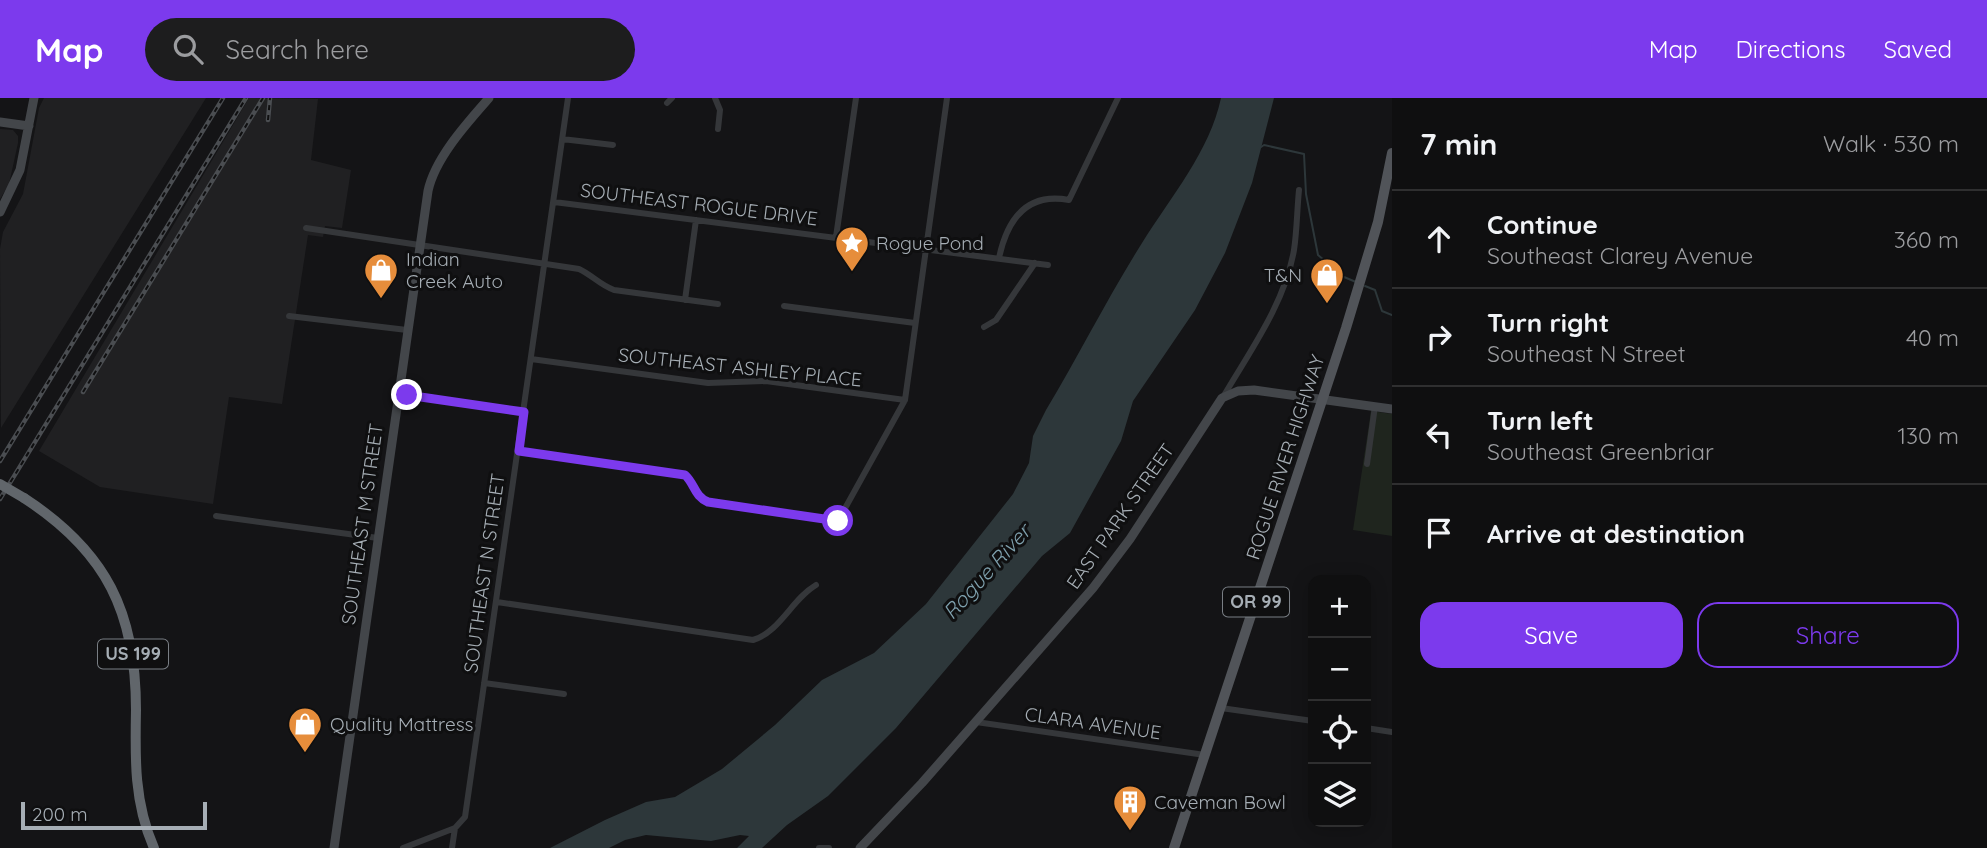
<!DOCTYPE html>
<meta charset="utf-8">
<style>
:root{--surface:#0f0f10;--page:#1d1d1e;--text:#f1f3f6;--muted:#9b9c9f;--line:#2f2f30;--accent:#7c3aed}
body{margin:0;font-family:Quicksand,sans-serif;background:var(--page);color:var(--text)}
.controls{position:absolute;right:21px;bottom:21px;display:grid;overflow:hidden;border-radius:14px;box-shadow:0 4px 18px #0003}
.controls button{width:63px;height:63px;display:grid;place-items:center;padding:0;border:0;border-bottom:2px solid var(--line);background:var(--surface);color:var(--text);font:35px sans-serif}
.scale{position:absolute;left:21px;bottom:18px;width:186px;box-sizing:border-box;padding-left:7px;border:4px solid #a6aeb5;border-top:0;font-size:19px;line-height:24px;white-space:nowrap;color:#a6aeb5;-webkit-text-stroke:5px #0f0f10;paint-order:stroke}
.stop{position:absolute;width:21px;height:21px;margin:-16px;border:5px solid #7c3aed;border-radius:50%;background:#fff}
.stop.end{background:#7c3aed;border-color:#fff;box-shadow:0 2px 7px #0008}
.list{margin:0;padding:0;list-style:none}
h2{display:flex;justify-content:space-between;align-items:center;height:91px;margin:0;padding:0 28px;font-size:30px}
h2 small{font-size:23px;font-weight:400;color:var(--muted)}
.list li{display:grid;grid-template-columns:46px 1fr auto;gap:21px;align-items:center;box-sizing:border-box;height:98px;padding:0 28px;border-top:2px solid var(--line)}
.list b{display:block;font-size:26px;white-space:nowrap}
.list p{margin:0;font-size:23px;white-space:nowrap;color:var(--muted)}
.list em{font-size:23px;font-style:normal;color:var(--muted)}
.actions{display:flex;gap:14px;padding:21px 28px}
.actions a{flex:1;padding:16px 0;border:2px solid var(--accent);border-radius:21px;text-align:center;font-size:24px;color:var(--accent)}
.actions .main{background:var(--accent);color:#fff}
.icon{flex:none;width:38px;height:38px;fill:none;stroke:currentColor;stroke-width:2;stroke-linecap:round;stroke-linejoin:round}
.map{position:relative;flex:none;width:1392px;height:750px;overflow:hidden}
header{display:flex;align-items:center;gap:42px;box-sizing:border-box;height:98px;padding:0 35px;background:var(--accent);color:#fff}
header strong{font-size:33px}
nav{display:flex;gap:38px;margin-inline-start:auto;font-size:24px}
.search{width:490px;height:63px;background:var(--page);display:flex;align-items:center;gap:18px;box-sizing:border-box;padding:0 24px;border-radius:38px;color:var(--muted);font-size:26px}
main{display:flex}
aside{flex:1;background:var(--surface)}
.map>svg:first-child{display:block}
</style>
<header>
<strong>Map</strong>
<div class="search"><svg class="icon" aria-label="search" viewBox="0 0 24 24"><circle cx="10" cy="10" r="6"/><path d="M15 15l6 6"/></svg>Search here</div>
<nav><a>Map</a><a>Directions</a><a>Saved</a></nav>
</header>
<main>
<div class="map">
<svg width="1392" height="750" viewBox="0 0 1392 750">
<rect width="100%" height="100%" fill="#141416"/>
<path fill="#202022" d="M44 0H206L1 330 0 151 3 134 23 96 39 10Z
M249 0 318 1 311 62 351 72 342 130 325 128 323 139 308 137 282 306 229 299 213 406 100 389 39 353Z
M0 31 13 32 18 38V45L9 86 0 101Z"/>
<path fill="#1f251e" d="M1371 313 1392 316V438L1353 432Z"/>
<path fill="#2d373a" d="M1221 0H1274L1252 85 1225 155 1195 212 1133 303 1121 343 1070 435 1042 458 896 630 828 698 787 727 762 750H737L749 738 740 737 711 743 646 737 625 742 609 750H550L605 722 646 704 675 699 722 671 775 627 822 582 874 555 926 506 1013 396 1029 365 1033 338 1046 312C1079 257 1108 199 1142 145 1170 100 1210 53 1221 0Z"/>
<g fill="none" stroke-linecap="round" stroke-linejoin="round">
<path stroke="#2d373a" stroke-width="2" d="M1261 49 1264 47 1304 56 1306 96 1318 157 1344 179 1356 184
M1365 188 1375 192 1382 213 1392 217"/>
<path stroke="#35373a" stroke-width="6" d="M715 0 720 12 718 31
M667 5 672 0
M562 41 613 47
M554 104 1048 167
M306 130 579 171C592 177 600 187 614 192L718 206
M836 139 856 0
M999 160C1007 122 1026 94 1069 102L1118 0
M685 202 696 122
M784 208 915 225
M289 218 407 232
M984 229 996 222 1035 165
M531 261 708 285 766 283 905 302
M399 296 524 314
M1223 299C1250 253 1285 205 1294 152 1297 132 1297 112 1299 92
M518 353 680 376C694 380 694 398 708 404L838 423 905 302 947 0
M1367 366 1375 308
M216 418 378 440
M497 504 753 542C780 534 792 501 816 487
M484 585 564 596
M1221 610 1313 623
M976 624 1205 657
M1366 630 1392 634
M403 750 455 730 465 719 568 0
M452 750 455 730
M819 750H829"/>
<path stroke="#43464a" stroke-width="9" d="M0 24 29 28
M0 114 20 72 34 0
M334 750 428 93C435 60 467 25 489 0
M860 750 922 685 1093 490 1130 441 1222 300 1238 293 1254 292 1392 311"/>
<path stroke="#515459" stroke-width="10" d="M1174 750 1346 230 1378 124 1392 55"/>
<path stroke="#61666b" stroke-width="10" d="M24 400C107 454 136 515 136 612 135 660 134 705 154 750"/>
<g stroke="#4a4d51" stroke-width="4.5">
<path id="rail" d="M268 22 270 0
M83 294 263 0
M0 363 223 0
M0 401 246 0"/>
</g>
<use href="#rail" stroke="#0f0f10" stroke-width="2" stroke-dasharray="5" stroke-linecap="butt"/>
<path stroke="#61666b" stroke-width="10" d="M0 386 24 400"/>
</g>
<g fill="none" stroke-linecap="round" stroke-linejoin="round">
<path stroke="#7c3aed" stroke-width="9" d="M407 297 524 314 519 353 685 377C695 386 694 398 708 404L838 423"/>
</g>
<defs>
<g id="sight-pin" transform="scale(1.75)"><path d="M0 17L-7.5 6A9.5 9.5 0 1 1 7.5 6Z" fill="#e68d3b" stroke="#0f0f10"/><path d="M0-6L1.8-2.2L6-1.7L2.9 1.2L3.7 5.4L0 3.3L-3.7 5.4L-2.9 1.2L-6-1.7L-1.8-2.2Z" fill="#fff"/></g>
<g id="shop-pin" transform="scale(1.75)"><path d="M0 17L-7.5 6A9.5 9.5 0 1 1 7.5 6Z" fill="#e68d3b" stroke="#0f0f10"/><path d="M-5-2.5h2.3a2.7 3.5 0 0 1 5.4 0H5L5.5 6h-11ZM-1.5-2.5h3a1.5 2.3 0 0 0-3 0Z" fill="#fff"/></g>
<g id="building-pin" transform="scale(1.75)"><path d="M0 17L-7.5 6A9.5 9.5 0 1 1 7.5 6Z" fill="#e68d3b" stroke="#0f0f10"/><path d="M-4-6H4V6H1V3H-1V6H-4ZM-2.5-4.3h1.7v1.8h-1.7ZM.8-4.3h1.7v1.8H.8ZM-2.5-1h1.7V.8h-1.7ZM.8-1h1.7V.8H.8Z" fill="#fff"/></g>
</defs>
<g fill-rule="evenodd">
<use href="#sight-pin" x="852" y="145"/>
<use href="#shop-pin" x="381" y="172"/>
<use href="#shop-pin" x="1327" y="177"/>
<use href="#shop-pin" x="305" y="626"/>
<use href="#building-pin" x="1130" y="704"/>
</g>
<g text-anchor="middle" stroke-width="6" stroke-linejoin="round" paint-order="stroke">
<g fill="#0f0f10" stroke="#797e84" stroke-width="2">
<rect x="1223" y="489.5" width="66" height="29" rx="5"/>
<rect x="98" y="541.5" width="70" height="29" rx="5"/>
</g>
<g font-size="18" font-weight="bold" fill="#a6aeb5">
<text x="1256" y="510">OR 99</text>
<text x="133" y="562">US 199</text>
</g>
<g font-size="19" fill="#a6aeb5" stroke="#0f0f10">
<text transform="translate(699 106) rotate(7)" y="7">SOUTHEAST ROGUE DRIVE</text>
<text transform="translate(740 269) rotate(6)" y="7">SOUTHEAST ASHLEY PLACE</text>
<text transform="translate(1285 359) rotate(-72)" y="7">ROGUE RIVER HIGHWAY</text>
<text transform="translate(1120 418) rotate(-55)" y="7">EAST PARK STREET</text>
<text transform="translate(362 426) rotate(-82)" y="7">SOUTHEAST M STREET</text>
<text transform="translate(484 475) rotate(-82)" y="7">SOUTHEAST N STREET</text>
<text transform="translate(1093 625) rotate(8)" y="7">CLARA AVENUE</text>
</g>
<g font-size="19" fill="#a6aeb5" stroke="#0f0f10" text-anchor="start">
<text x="876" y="152">Rogue Pond</text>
<text x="406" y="168">Indian<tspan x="406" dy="22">Creek Auto</tspan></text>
<text x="1302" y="184" text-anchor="end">T&amp;N</text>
<text x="330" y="633">Quality Mattress</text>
<text x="1154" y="711">Caveman Bowl</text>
</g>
<g font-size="21" font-style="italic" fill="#7fa1ae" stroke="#0f0f10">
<text transform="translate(987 474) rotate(-48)" y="7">Rogue River</text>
</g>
</g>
</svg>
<div class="controls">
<button>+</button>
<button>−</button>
<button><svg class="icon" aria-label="locate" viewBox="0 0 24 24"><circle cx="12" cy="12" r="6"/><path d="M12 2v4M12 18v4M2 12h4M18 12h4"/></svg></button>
<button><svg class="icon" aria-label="layers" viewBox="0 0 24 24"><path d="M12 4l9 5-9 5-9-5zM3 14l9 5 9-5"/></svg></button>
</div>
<div class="scale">200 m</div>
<div class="stop" style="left:838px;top:423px"></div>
<div class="stop end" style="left:407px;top:297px"></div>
</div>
<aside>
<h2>7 min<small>Walk · 530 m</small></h2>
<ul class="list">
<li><svg class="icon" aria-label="ahead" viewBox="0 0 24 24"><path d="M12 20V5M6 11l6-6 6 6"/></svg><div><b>Continue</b><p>Southeast Clarey Avenue</p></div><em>360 m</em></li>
<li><svg class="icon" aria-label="right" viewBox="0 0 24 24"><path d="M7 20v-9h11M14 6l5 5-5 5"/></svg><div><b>Turn right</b><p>Southeast N Street</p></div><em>40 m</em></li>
<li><svg class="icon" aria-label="left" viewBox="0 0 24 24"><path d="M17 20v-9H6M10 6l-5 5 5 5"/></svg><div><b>Turn left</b><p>Southeast Greenbriar</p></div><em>130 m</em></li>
<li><svg class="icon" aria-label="arrive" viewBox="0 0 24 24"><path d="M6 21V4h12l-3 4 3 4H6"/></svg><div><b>Arrive at destination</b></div></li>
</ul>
<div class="actions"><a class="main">Save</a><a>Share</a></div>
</aside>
</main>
